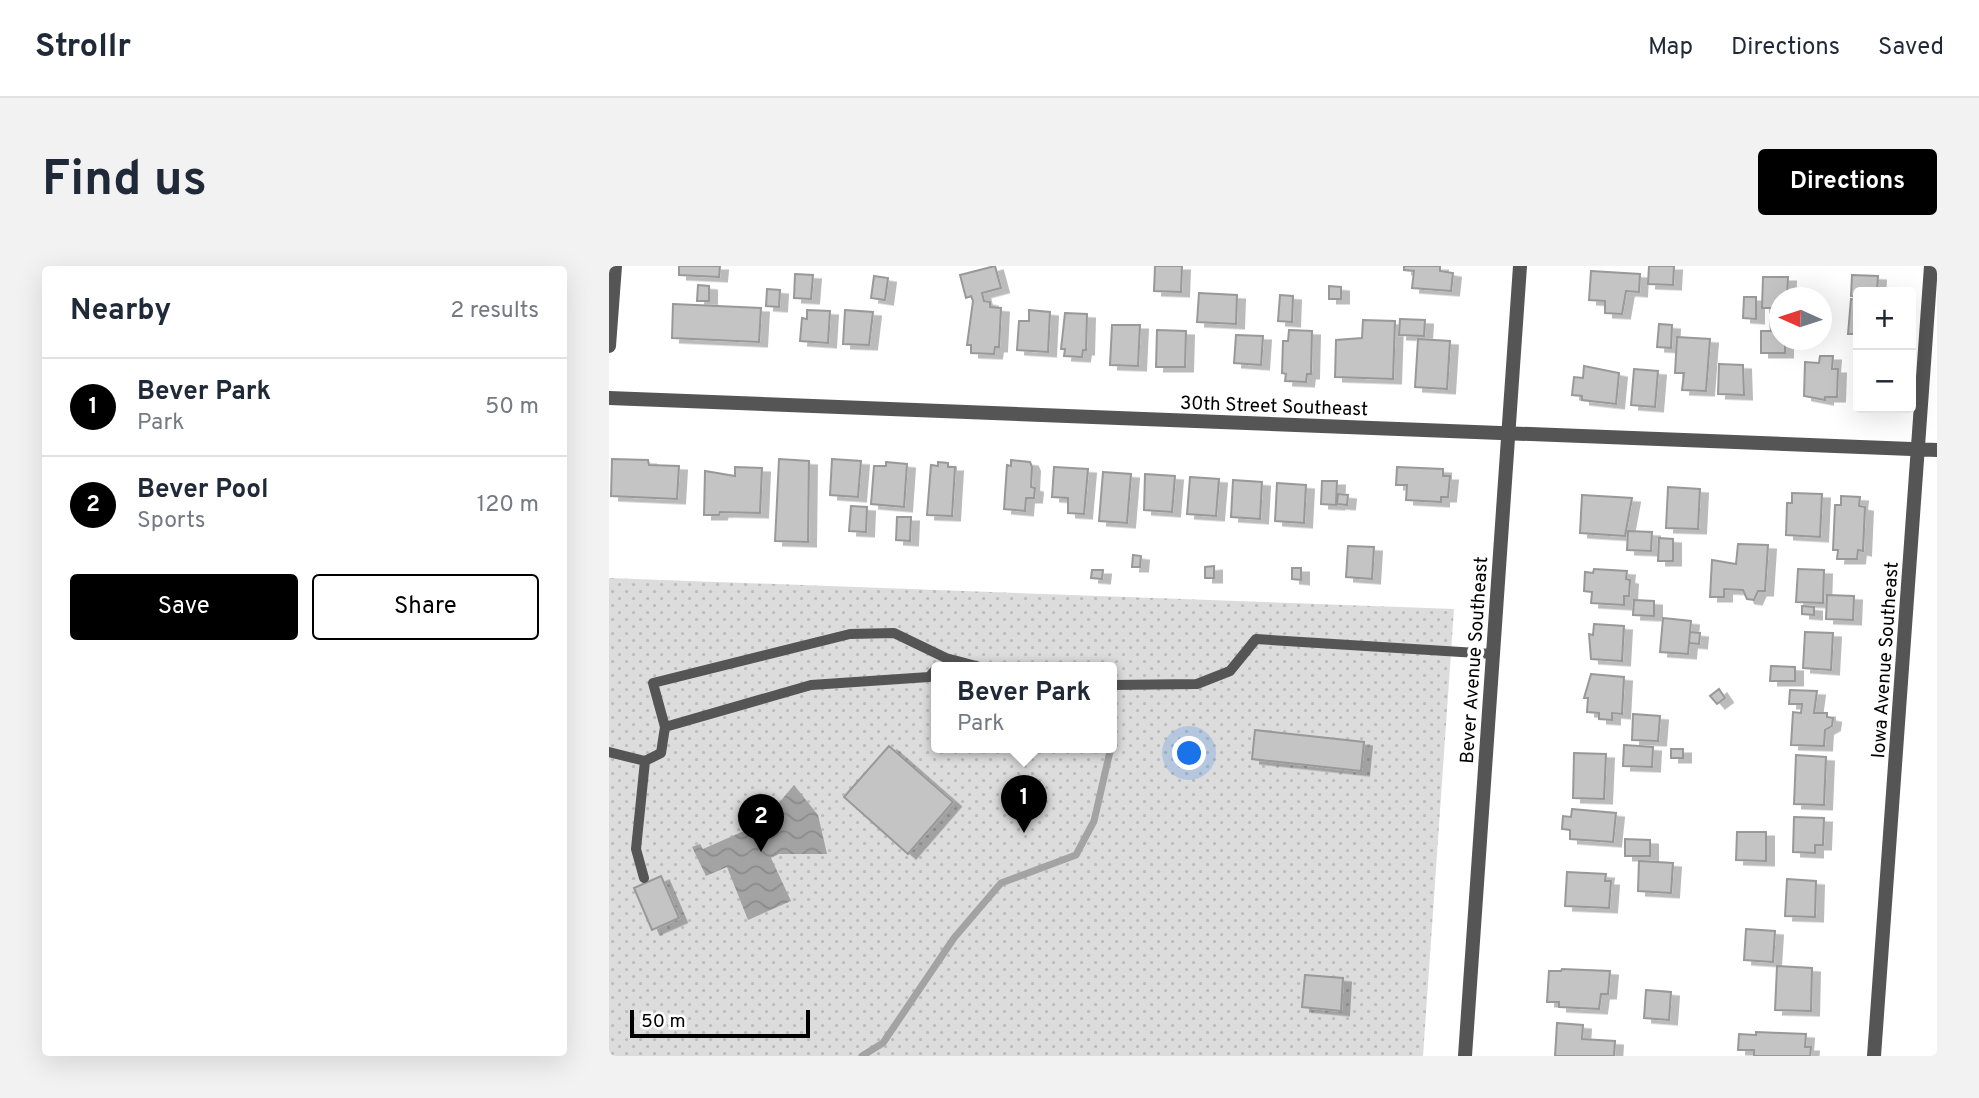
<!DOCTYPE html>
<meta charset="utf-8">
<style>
:root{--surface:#fff;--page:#f2f2f3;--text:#1f2937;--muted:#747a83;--line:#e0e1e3;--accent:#000}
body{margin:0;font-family:Overpass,sans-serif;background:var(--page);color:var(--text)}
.controls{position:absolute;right:21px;top:21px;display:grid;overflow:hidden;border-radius:7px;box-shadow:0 7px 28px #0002}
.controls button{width:63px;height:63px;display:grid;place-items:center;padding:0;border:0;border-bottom:2px solid var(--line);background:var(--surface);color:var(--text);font:35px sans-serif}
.compass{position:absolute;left:1160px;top:21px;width:63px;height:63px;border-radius:50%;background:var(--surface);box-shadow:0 7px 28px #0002;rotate:273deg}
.scale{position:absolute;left:21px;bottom:18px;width:180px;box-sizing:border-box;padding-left:7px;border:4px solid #000;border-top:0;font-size:19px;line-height:24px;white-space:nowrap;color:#000;-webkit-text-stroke:5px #fff;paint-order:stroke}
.you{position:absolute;left:581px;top:488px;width:24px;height:24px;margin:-18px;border:5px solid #fff;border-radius:50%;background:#1a73e8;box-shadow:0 0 0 10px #1a73e833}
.badge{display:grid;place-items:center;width:46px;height:46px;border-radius:50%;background:var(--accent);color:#fff;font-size:23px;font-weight:700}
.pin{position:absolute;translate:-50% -58px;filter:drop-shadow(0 2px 4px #0008)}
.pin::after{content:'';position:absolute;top:37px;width:24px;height:21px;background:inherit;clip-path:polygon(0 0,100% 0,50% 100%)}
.popup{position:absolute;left:322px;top:396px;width:186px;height:91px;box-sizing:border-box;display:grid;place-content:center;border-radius:7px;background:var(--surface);filter:drop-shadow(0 2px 5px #0005);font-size:23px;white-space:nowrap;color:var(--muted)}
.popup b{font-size:26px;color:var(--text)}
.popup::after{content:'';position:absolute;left:50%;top:100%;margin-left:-14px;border:14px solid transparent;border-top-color:var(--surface)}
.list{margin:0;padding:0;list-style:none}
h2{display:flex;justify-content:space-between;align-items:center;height:91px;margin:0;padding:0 28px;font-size:30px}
h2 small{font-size:23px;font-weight:400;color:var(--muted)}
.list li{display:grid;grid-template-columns:46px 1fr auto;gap:21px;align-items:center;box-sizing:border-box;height:98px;padding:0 28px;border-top:2px solid var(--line)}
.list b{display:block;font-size:26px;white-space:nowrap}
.list p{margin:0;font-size:23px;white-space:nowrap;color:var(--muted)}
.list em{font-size:23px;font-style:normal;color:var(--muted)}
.actions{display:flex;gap:14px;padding:21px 28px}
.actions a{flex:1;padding:16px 0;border:2px solid var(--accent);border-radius:7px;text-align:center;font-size:24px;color:var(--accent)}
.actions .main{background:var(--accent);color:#fff}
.map{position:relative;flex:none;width:1328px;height:790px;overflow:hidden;border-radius:7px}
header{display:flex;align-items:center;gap:42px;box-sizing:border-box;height:98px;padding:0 35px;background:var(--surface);border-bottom:2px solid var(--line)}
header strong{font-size:33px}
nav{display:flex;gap:38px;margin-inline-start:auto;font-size:24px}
.intro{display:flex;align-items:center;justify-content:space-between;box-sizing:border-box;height:168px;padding:0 42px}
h1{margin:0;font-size:49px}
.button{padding:18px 32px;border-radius:7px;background:var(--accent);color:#fff;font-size:24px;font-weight:700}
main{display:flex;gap:42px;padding:0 42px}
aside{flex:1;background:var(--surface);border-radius:7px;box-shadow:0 7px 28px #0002}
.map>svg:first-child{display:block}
</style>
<header>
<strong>Strollr</strong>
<nav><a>Map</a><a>Directions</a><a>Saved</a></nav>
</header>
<div class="intro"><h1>Find us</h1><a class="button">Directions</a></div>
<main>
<aside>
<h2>Nearby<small>2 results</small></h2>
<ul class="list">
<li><span class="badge">1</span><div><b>Bever Park</b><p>Park</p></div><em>50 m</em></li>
<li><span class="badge">2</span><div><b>Bever Pool</b><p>Sports</p></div><em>120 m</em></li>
</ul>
<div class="actions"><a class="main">Save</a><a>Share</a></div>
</aside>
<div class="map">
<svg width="1328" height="790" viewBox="0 0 1328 790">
<defs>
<pattern id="park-dots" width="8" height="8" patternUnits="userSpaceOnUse" patternTransform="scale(1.75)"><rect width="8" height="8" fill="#dcdcdc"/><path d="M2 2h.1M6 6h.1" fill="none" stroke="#bbb" stroke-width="1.8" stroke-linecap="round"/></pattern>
<pattern id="water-waves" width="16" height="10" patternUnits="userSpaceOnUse" patternTransform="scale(1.75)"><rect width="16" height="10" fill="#a3a3a3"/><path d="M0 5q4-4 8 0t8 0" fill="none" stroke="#8b8b8b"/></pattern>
<filter id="shadow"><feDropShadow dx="8" dy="4.5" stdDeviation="0" flood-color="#0004"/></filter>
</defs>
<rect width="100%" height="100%" fill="#fff"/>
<path fill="url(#park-dots)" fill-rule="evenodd" d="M0 312 845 343 814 790H0ZM328 401H502V481H328Z"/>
<path fill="url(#water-waves)" d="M185 519 209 549 218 588H170L162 592 182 635 139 654 118 601 97 610 83 581 91 578 94 583 153 557Z"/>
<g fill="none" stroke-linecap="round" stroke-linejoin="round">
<path stroke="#a3a3a3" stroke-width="7" d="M253 790 274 777 345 672 392 617 467 589 485 555 502 481"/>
</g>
<path fill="#c4c4c4" stroke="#999" stroke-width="2" filter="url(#shadow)" d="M70 0H111L110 11 70 9Z
M386 0 392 22 373 27 375 35 381 36V41L392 42 390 81H386L385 88 362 87V79H358L364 35 362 30 357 32 351 9Z
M546 0H573L572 26 545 25Z
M795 0H831V5L844 7 842 25 803 22 805 5 795 4Z
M1040 0H1065L1064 19 1039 18Z
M982 5 1031 8 1030 26 1017 25 1013 48 996 47V35L980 34Z
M186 8 204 9 202 33 185 32Z
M1243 9 1269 10 1268 26H1249V31L1242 30Z
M265 10 279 12 276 34 262 32Z
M1154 11H1179L1178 32H1170V42H1153Z
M89 19 100 20V35H88Z
M720 20 732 21V33H720Z
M158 23 171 24 170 41 157 40Z
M590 27 628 29 627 58 588 56Z
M671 29 684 30 683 56 669 55Z
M1135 31H1147V53L1134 52Z
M1242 33 1249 34V68H1239Z
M64 38 152 42 150 76 63 72Z
M198 44 221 45 219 77 191 75 193 52 198 53Z
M236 44 264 46 260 79 234 78Z
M420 44 441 46 439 86 408 84 410 55H420Z
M456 47 478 48 477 84H474L473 91 455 90 456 83H452Z
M791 53 816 54 815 70 790 69Z
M1161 53H1170V74H1176V87H1152V65H1162Z
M754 54 786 55 784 113 726 111 727 74 753 72Z
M1050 58 1063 59 1062 82 1048 81Z
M503 59H531L529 100 501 99Z
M548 64 577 65 576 101H547Z
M680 64 703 65 702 108H698L697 116 676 115 677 108 673 107 674 75H679Z
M627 69 654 70 652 99 625 97Z
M1068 71 1101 73 1097 125 1073 124 1075 107H1066Z
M809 73 841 75 838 123 806 121Z
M1211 90H1224L1223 103H1229L1228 131H1216V134L1195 130 1196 96 1210 97Z
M1110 98 1134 99 1135 129 1109 128Z
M975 100 1010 107 1007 138 973 134V130L963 129 965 111 974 112Z
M1025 103 1049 105 1046 141 1022 139Z
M3 193 39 194 40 199 70 200 68 233 2 230Z
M170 193 200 195 199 276 166 275Z
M223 193 252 195 249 231 221 229Z
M402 194 421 196 423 201 422 221 426 222 425 232H417L416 245 395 243 398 199 402 200Z
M277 196 298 198 295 241 262 238 265 200H277Z
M329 196 339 197V201H346L343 250 318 249 322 199 329 200Z
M126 201 153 202 151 247 111 246 110 249H95L96 205 126 210Z
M445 201 479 203 475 248 459 247V232L443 231Z
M788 201 834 203V210H841L839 231H832V236L797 234 798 219H787Z
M494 206 522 208 518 257 490 255Z
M536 208 566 210 563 246 535 244Z
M581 211 610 213 607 250 578 248Z
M624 214 653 216 651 253 622 251Z
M713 215H728L727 239 712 238Z
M668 217 697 219 695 257 666 255Z
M1059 221 1091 223 1089 263 1057 262Z
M1183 227 1213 228 1211 271 1177 269 1178 237H1183Z
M729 228 739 229 738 239 728 238Z
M973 229 1023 232 1016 270 971 267Z
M1232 230 1251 231 1250 240 1256 241 1254 285 1249 284 1248 293H1228L1229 284H1224L1226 239H1232Z
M242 240 258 241 257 266 240 265Z
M288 251H302L301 275 287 274Z
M1019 265 1043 266 1042 285 1018 284Z
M1050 272 1064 273V295H1049Z
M1129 278 1159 279 1156 325H1149L1145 334 1138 333 1134 324 1115 323V331H1101L1103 294 1127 298Z
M739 280 765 281 763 313 737 311Z
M524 289 532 290 531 301H523Z
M605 300V312H596V301Z
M683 302H692V314L683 313Z
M985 303 1018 305 1017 313 1021 314 1020 330H1015V339L982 337 983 326 975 325 976 306 984 307Z
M1189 303 1215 304 1214 337 1187 336Z
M483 304H494L493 313 482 312Z
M1218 329 1245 330 1244 354 1217 353Z
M1025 334 1045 335V350L1024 349Z
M1193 340 1205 341V349L1193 348Z
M1054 352 1082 355 1079 388 1051 386Z
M985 358 1015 360 1013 395 982 393 980 368 984 369Z
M1081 366 1091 367 1090 378 1080 377Z
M1196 366 1224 367 1222 404 1194 402Z
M1162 400 1186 401V415H1161Z
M982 408 1015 411 1013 448 1003 447V454L990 453V447L978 446 979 432H975Z
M1110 423 1116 432 1108 438 1101 430Z
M1181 424 1208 425 1205 447H1218V451L1224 452 1223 460 1216 464 1215 480 1182 479 1184 446 1192 447 1193 438H1180Z
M1024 448 1051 450 1049 475 1023 474Z
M646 464 755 476 752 505 643 493Z
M1015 479 1044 481 1043 501 1014 500Z
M280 480 344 536 299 588 235 531Z
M1062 483H1074V492H1062Z
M965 487 997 488 995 533 964 532Z
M1187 489 1217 491 1215 539 1185 538Z
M963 543 1007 547 1004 576 961 573V564L953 563 954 550 962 551Z
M1185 551 1215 552 1214 579H1206V587L1184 586Z
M1128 566H1157V595L1127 594Z
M1016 573 1041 574V590H1016Z
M1030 595 1064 597 1062 627 1029 625Z
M958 606 997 608 996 615H1002L1000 642 956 640Z
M52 610 70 652 43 664 25 622Z
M1178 613 1207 615 1206 651 1176 650Z
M1137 663 1166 665 1164 696 1135 694Z
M1168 700 1203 702 1202 745 1166 744Z
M953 703 1001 705 999 728H992L990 743 950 741V736H938L940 705H952Z
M696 709 734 712 732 745 693 741Z
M1037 724 1062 726 1060 754 1035 752Z
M948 757 974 759 973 773 1006 775 1005 790H946Z
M1147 766 1197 768 1196 781H1202L1201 790H1145V784H1129L1130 768 1147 769Z"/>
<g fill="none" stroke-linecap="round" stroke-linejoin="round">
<path stroke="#555" stroke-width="10" d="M328 402 320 411 202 419 56 461 44 417 241 368 285 367 337 392 371 401
M502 419 588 418 621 405 647 373 884 388
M0 486 36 495 52 487 56 461
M35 612 27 583 36 495"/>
<path stroke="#555" stroke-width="14" d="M0 80 6 0
M0 132 1328 184
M1265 790 1322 0"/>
<path stroke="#555" stroke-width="14" d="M856 790 911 0"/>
</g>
<g text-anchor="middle" stroke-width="7" stroke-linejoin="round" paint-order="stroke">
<g font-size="19" fill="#000" stroke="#fff">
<text transform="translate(665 139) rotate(2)" y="7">30th Street Southeast</text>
<text transform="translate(864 394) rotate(-86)" y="7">Bever Avenue Southeast</text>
<text transform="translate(1275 394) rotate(-86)" y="7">Iowa Avenue Southeast</text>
</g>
</g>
</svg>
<div class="controls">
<button>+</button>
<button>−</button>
</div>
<svg class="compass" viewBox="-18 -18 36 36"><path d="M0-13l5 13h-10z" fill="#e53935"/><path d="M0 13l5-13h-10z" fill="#747a83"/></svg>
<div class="scale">50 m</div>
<div class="you"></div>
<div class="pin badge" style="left:415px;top:567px">1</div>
<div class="popup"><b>Bever Park</b>Park</div>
<div class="pin badge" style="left:152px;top:586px">2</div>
</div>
</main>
